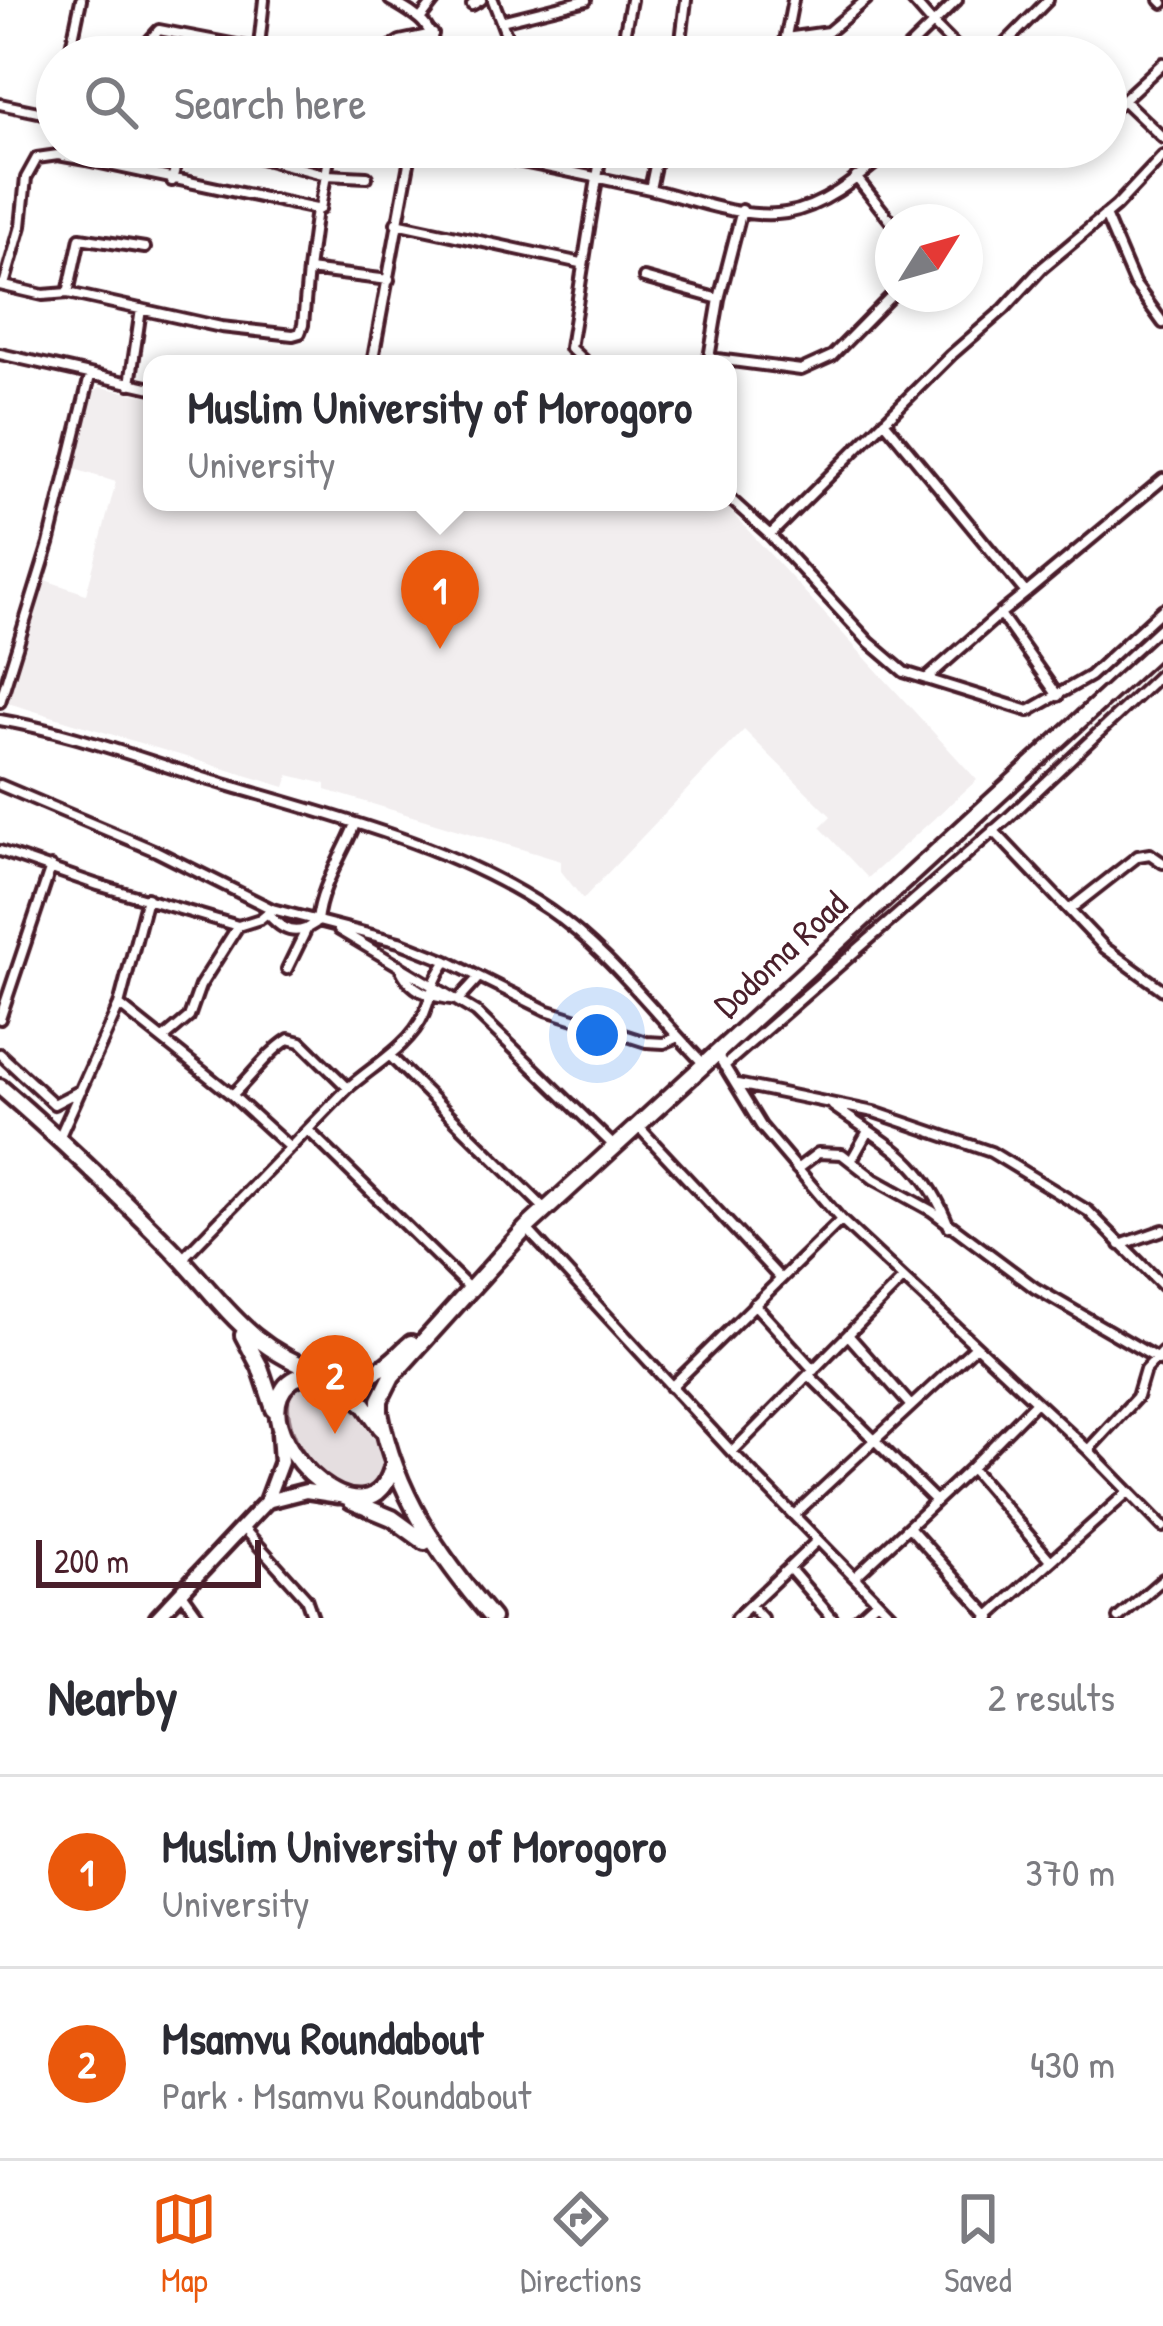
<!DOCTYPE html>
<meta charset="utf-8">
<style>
:root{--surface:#fff;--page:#f7f7f7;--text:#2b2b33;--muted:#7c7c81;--line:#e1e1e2;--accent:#ea580c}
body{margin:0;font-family:"Patrick Hand",sans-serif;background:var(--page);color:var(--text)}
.compass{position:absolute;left:875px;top:204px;width:108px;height:108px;border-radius:50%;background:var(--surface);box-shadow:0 6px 18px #0003;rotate:53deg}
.scale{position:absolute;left:36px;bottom:30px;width:225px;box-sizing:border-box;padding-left:12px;border:6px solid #4a1f2b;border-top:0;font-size:33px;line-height:42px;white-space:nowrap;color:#4a1f2b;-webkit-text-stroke:9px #fff;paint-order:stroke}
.you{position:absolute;left:597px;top:1035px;width:42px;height:42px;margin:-30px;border:9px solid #fff;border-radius:50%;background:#1a73e8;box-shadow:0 0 0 18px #1a73e833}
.badge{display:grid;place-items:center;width:78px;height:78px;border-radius:50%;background:var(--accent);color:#fff;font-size:39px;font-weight:700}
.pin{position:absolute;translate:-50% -99px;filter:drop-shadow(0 3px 6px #0008)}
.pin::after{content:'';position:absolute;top:63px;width:42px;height:36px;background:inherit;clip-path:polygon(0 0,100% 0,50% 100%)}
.popup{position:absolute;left:143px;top:355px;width:594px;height:156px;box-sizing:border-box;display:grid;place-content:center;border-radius:24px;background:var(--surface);filter:drop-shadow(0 3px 9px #0005);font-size:39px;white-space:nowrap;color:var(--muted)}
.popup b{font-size:45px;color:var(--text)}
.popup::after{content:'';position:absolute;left:50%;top:100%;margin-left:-24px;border:24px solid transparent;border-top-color:var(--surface)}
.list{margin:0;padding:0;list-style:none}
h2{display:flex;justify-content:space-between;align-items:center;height:156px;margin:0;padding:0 48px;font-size:51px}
h2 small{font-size:39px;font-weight:400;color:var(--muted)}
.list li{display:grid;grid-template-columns:78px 1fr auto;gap:36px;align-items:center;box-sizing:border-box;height:192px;padding:0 48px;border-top:3px solid var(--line)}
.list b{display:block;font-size:45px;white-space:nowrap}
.list p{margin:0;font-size:39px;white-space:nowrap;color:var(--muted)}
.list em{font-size:39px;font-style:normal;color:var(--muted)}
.icon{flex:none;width:66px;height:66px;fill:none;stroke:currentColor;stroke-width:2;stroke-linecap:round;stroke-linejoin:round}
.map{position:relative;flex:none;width:1163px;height:1618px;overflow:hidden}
.search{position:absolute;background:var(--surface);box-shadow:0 6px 18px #0003;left:36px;right:36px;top:36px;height:132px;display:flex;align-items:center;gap:30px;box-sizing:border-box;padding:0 42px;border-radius:66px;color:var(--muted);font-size:45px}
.sheet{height:540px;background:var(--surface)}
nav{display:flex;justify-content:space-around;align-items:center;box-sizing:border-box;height:168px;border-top:3px solid var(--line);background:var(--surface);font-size:33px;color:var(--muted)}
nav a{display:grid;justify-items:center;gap:6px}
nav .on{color:var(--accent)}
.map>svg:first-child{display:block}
</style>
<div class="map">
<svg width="1163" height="1618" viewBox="0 0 1163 1618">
<rect width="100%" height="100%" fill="#fff"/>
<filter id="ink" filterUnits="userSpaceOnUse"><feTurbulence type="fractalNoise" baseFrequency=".00833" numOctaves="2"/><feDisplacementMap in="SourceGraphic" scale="24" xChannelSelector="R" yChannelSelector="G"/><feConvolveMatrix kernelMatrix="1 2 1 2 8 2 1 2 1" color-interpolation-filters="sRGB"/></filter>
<g filter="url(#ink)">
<path fill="#f2eeef" d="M100 387 152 397V502L724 504 977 780 868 878 820 827 831 816 744 730 583 899 561 871V861L326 790V784L289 775 285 787 8 703 42 579 86 594 116 482 71 468 91 394Z"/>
<path fill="#e5dee0" stroke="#987e86" stroke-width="3" d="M307 1380C351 1378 379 1430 388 1466 385 1472 383 1479 378 1484 345 1516 272 1436 292 1389Z"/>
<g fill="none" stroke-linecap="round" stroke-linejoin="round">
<g stroke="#4a1f2b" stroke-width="16">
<path id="minor" d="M390 0C416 15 435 24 435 57
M493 0 501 21
M912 0 933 24 957 0
M1160 0 1163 3
M472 5 481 0
M421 18 435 0
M786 38 828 32 866 0
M259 46 264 0
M69 57 81 0
M145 57 148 42 159 30 300 57
M374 57 400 41 433 34
M509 57 510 45 501 21 586 0
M620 57 631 0
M679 57 686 0
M782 57 793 0
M899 57 933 24 966 57
M992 57 1048 0
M1123 100 1163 138
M0 104 57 116
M1106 116 1163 63
M217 147 327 175 367 177
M443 147C512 159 581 174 650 189 692 199 743 220 786 213 828 206 863 173 895 147
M1045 147 1058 152 1073 147
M1163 156 1116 206 1042 268 1004 309 951 355 770 535 869 642 904 672 1029 711 1090 676 1163 609
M856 177 893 224
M172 181 180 147
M650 189 659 147
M1105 215 1134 283 1163 323
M396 223 581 263
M308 270 316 209H320L331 147
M644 278 719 299
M0 285 43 295 68 293 221 327 293 335 300 333 303 325 308 270 389 280
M4 285 21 226 26 178 37 158 58 155 86 160 316 209
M68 293 80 238 145 248
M0 354 152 388
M709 358 801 370 832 356 893 294
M372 364 412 147
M587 364 570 348 602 147
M708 364 719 299 742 210
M130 384 141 309
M884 421 1026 593 1000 614 1058 696
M728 497 770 535
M1026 593 1163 479
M926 679 1000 614
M0 702 49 544 90 376
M0 720C71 732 141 759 210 780 321 813 453 844 549 910 609 951 653 1012 704 1064
M0 785 156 851 272 909 399 942 447 961 546 1010 646 1042 664 1043 678 1037
M993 830 1105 948 1163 990
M0 851 98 885 238 926
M1069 910 1138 856 1150 854 1163 863
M267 913C278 925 288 935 305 929
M339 930 476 1012 614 1146
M399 965C410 993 431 997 458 1000L479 977
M287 969 307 928 317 922C320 887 342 857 355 824
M119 1005 232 1095 290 1148
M0 1019 51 867
M163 1039 189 1017 200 986 238 926 260 919 272 909
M0 1054 54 1104 81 1090
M717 1054 761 1126 841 1220 1088 1450 1163 1527
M390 1056 545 1209
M724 1066 1007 819 1163 672
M737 1084 874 1112 991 1152 1088 1211 1163 1286
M232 1095C252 1076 267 1053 289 1039L301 1042 348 1088
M833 1106C890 1147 922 1157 949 1226
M637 1125 779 1277
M309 1131 468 1287
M59 1138 119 1005 147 898
M851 1161 868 1131
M797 1169 818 1153 842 1154 874 1179 932 1211 1035 1288 1163 1362
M527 1229 732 1452 894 1618
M1120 1245 1163 1230
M183 1258 348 1088C373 1066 411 1045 424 1014 434 990 430 985 447 961
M754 1304 814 1370
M849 1336 911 1406
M810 1376 935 1500
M671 1387 841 1220
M1088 1450 1137 1397 1145 1370 1163 1351
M732 1452 903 1279
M971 1468 1051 1561 987 1618
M794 1515 976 1346
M242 1527 306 1598 313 1618
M909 1527 991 1618
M1051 1561 1128 1492
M789 1568 832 1618
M855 1577 971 1468 1036 1402
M182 1593 200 1618
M750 1605 762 1618
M736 1618 818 1540
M858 1618 877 1601
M1118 1618 1163 1579"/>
</g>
<g stroke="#4a1f2b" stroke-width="21">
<path id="secondary" d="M267 1501 306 1491 339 1496
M157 1618 266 1502 281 1462 279 1433"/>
</g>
<g stroke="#4a1f2b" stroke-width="22">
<path id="trunk" d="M0 1087C59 1137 114 1191 169 1246 224 1302 244 1346 323 1374
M243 1335 260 1367 274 1409
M330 1376 364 1404 381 1428
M393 1464C372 1553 259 1448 280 1396 295 1358 345 1382 374 1372 389 1366 400 1352 411 1343
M351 1501 392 1518 425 1542
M492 1618C439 1556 395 1493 380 1412V1400L392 1376 526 1228 1163 644"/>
</g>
<use href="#minor" stroke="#fff" stroke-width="8"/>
<use href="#secondary" stroke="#fff" stroke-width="12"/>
<use href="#trunk" stroke="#fff" stroke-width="14"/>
</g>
</g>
<g text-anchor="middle" stroke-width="10" stroke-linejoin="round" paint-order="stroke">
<g font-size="36" fill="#4a1f2b" stroke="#fff">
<text transform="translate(780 954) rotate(-43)" y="13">Dodoma Road</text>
</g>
</g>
</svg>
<svg class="compass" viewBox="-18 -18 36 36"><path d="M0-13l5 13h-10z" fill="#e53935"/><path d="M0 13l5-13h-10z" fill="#7c7c81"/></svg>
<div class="scale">200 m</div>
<div class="you"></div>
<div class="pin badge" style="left:440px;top:649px">1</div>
<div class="popup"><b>Muslim University of Morogoro</b>University</div>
<div class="pin badge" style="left:335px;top:1434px">2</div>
<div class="search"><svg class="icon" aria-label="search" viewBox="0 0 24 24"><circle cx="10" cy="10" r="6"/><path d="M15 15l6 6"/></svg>Search here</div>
</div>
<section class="sheet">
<h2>Nearby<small>2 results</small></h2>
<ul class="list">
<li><span class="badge">1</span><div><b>Muslim University of Morogoro</b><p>University</p></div><em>370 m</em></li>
<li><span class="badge">2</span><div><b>Msamvu Roundabout</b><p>Park · Msamvu Roundabout</p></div><em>430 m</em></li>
</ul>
</section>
<nav>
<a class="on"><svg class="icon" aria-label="map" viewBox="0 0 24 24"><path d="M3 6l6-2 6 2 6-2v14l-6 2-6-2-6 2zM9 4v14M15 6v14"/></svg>Map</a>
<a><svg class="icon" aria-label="directions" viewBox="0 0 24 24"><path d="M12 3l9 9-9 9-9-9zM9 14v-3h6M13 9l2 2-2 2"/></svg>Directions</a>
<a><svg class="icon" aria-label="saved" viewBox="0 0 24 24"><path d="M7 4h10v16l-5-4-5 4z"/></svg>Saved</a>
</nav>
